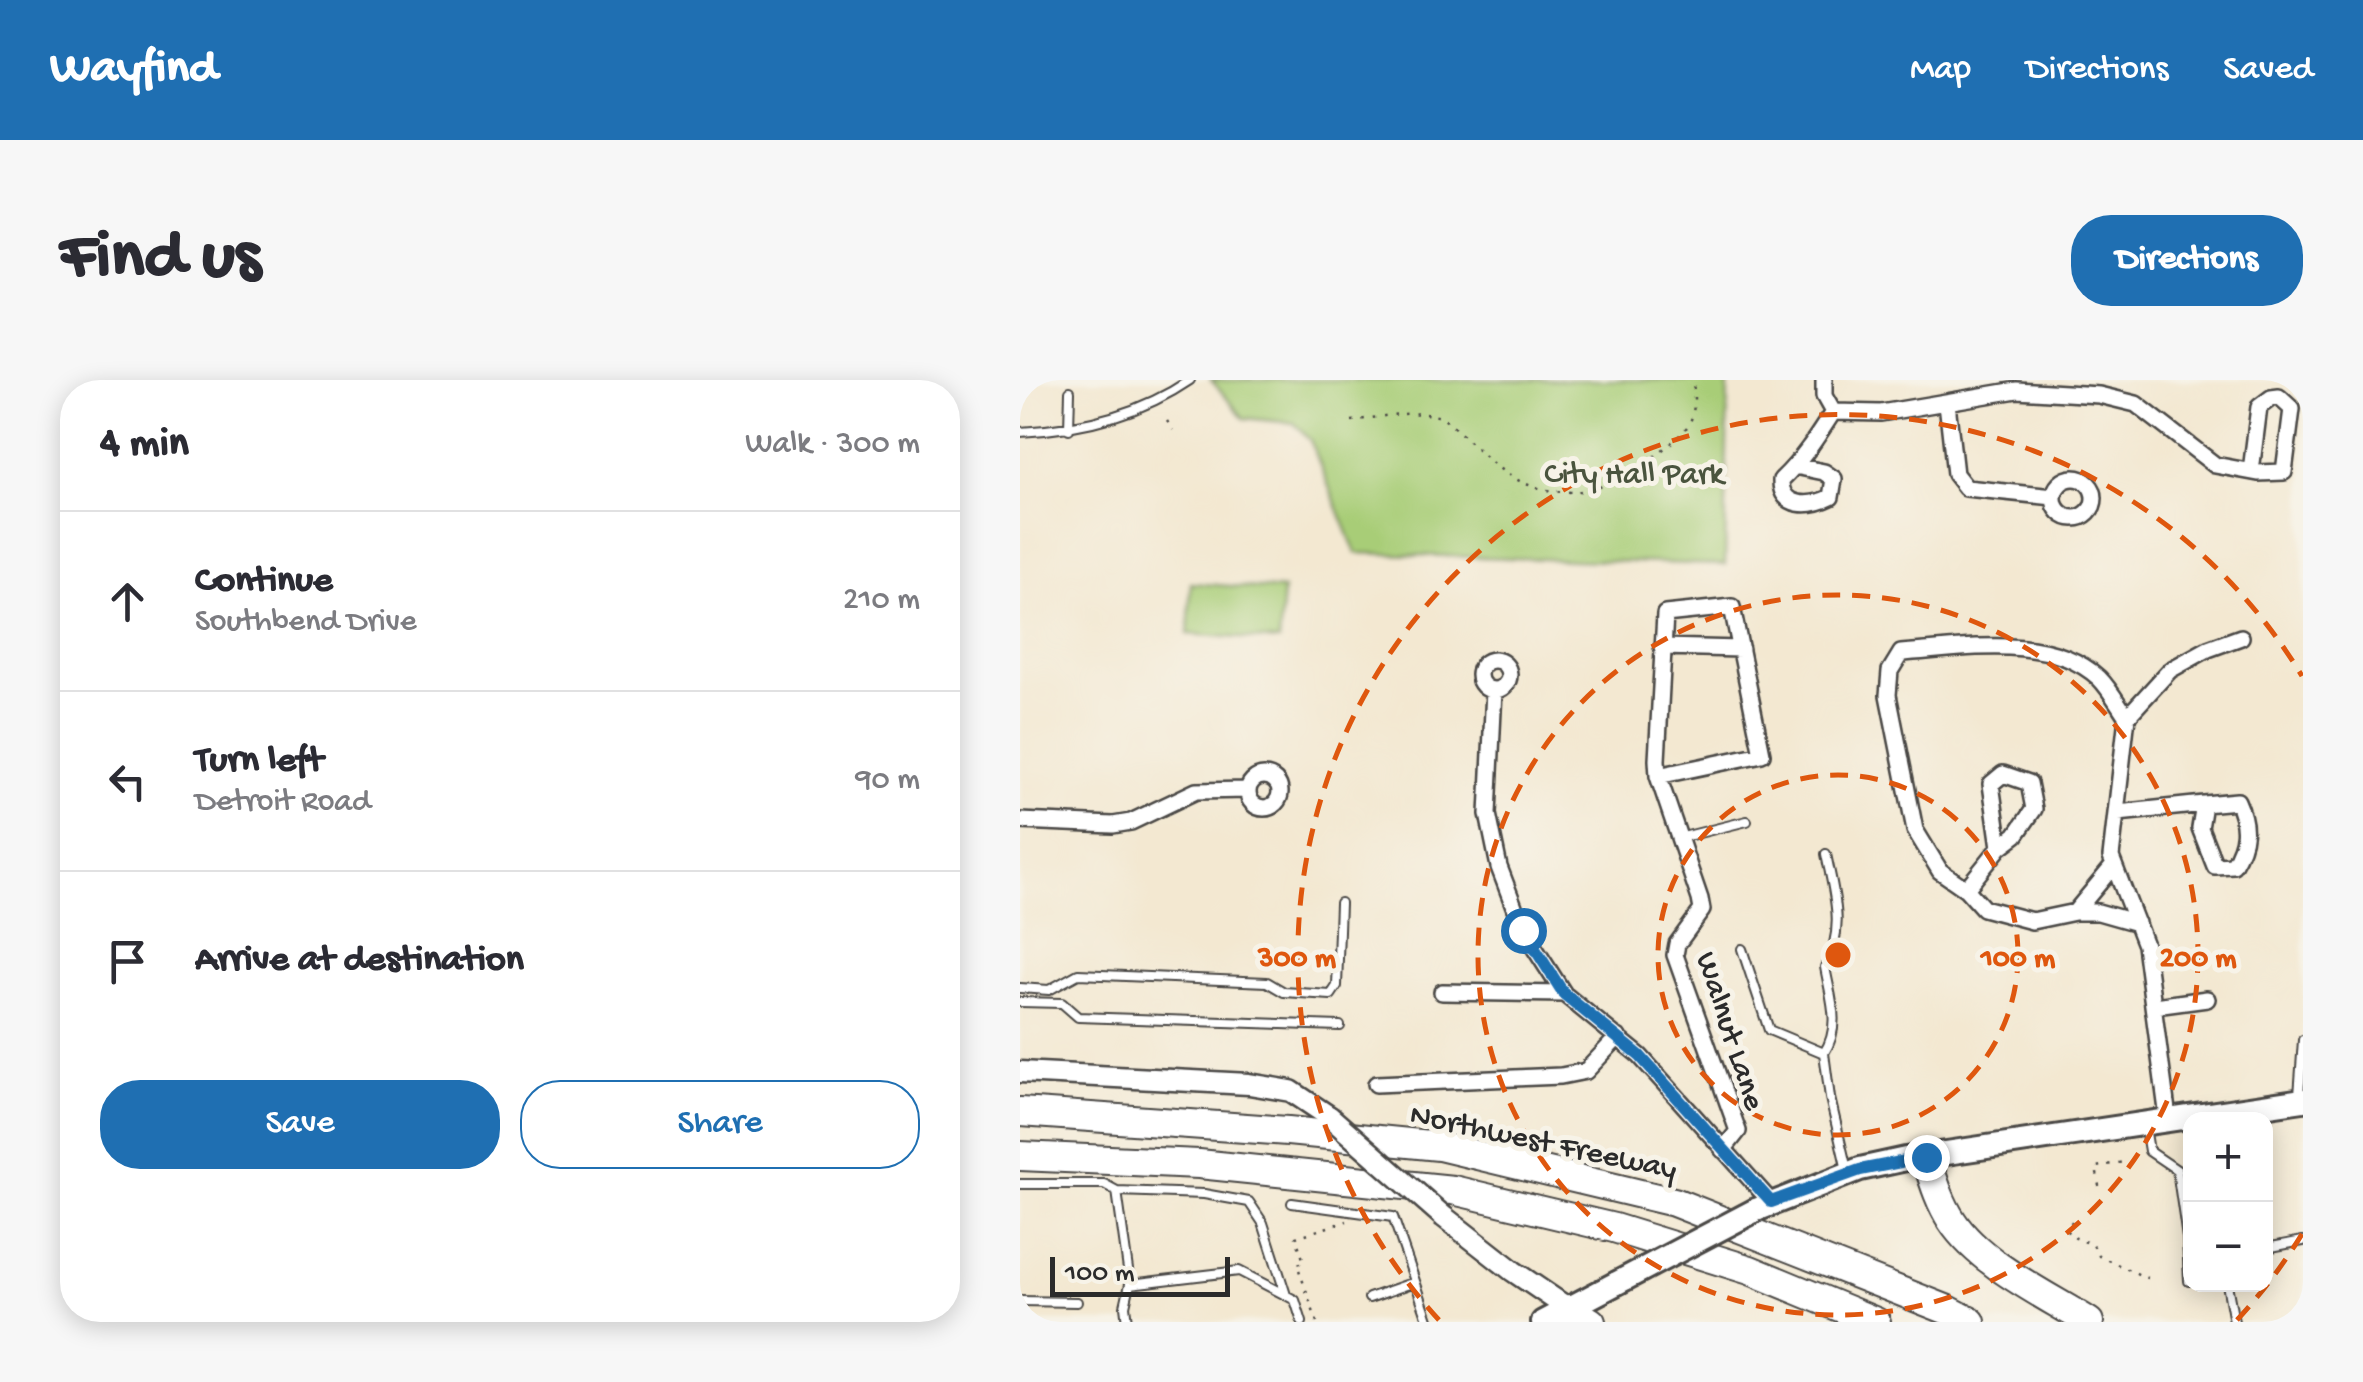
<!DOCTYPE html>
<meta charset="utf-8">
<style>
:root{--surface:#fff;--page:#f7f7f7;--text:#2b2b33;--muted:#7c7c81;--line:#e1e1e2;--accent:#1f6fb2}
body{margin:0;font-family:"Gochi Hand",sans-serif;background:var(--page);color:var(--text)}
.controls{position:absolute;right:30px;bottom:30px;display:grid;overflow:hidden;border-radius:20px;box-shadow:0 5px 25px #0003}
.controls button{width:90px;height:90px;display:grid;place-items:center;padding:0;border:0;border-bottom:2px solid var(--line);background:var(--surface);color:var(--text);font:50px sans-serif}
.scale{position:absolute;left:30px;bottom:25px;width:180px;box-sizing:border-box;padding-left:10px;border:5px solid #2b2b2b;border-top:0;font-size:28px;line-height:35px;white-space:nowrap;color:#2b2b2b;-webkit-text-stroke:8px #f7f3e8;paint-order:stroke}
.stop{position:absolute;width:30px;height:30px;margin:-22px;border:8px solid #1f6fb2;border-radius:50%;background:#fff}
.stop.end{background:#1f6fb2;border-color:#fff;box-shadow:0 2px 10px #0008}
.list{margin:0;padding:0;list-style:none}
h2{display:flex;justify-content:space-between;align-items:center;height:130px;margin:0;padding:0 40px;font-size:42px}
h2 small{font-size:32px;font-weight:400;color:var(--muted)}
.list li{display:grid;grid-template-columns:65px 1fr auto;gap:30px;align-items:center;box-sizing:border-box;height:180px;padding:0 40px;border-top:2px solid var(--line)}
.list b{display:block;font-size:38px;white-space:nowrap}
.list p{margin:0;font-size:32px;white-space:nowrap;color:var(--muted)}
.list em{font-size:32px;font-style:normal;color:var(--muted)}
.actions{display:flex;gap:20px;padding:30px 40px}
.actions a{flex:1;padding:22px 0;border:2px solid var(--accent);border-radius:40px;text-align:center;font-size:35px;color:var(--accent)}
.actions .main{background:var(--accent);color:#fff}
.icon{flex:none;width:55px;height:55px;fill:none;stroke:currentColor;stroke-width:2;stroke-linecap:round;stroke-linejoin:round}
.map{position:relative;flex:none;width:1283px;height:942px;overflow:hidden;border-radius:40px}
header{display:flex;align-items:center;gap:60px;box-sizing:border-box;height:140px;padding:0 50px;background:var(--accent);color:#fff}
header strong{font-size:48px}
nav{display:flex;gap:55px;margin-inline-start:auto;font-size:35px}
.intro{display:flex;align-items:center;justify-content:space-between;box-sizing:border-box;height:240px;padding:0 60px}
h1{margin:0;font-size:70px}
.button{padding:25px 45px;border-radius:40px;background:var(--accent);color:#fff;font-size:35px;font-weight:700}
main{display:flex;gap:60px;padding:0 60px}
aside{flex:1;background:var(--surface);border-radius:40px;box-shadow:0 5px 25px #0003}
.map>svg:first-child{display:block}
</style>
<header>
<strong>Wayfind</strong>
<nav><a>Map</a><a>Directions</a><a>Saved</a></nav>
</header>
<div class="intro"><h1>Find us</h1><a class="button">Directions</a></div>
<main>
<aside>
<h2>4 min<small>Walk · 300 m</small></h2>
<ul class="list">
<li><svg class="icon" aria-label="ahead" viewBox="0 0 24 24"><path d="M12 20V5M6 11l6-6 6 6"/></svg><div><b>Continue</b><p>Southbend Drive</p></div><em>210 m</em></li>
<li><svg class="icon" aria-label="left" viewBox="0 0 24 24"><path d="M17 20v-9H6M10 6l-5 5 5 5"/></svg><div><b>Turn left</b><p>Detroit Road</p></div><em>90 m</em></li>
<li><svg class="icon" aria-label="arrive" viewBox="0 0 24 24"><path d="M6 21V4h12l-3 4 3 4H6"/></svg><div><b>Arrive at destination</b></div></li>
</ul>
<div class="actions"><a class="main">Save</a><a>Share</a></div>
</aside>
<div class="map">
<svg width="1283" height="942" viewBox="0 0 1283 942">
<rect width="100%" height="100%" fill="#f7f3e8"/>
<filter id="ink" filterUnits="userSpaceOnUse"><feTurbulence type="fractalNoise" baseFrequency=".01" numOctaves="2"/><feDisplacementMap in="SourceGraphic" scale="20" xChannelSelector="R" yChannelSelector="G"/><feConvolveMatrix kernelMatrix="1 2 1 2 8 2 1 2 1" color-interpolation-filters="sRGB"/></filter>
<filter id="wash" filterUnits="userSpaceOnUse"><feTurbulence type="fractalNoise" baseFrequency=".0048" numOctaves="4" result="noise"/><feDisplacementMap in="SourceGraphic" scale="40" xChannelSelector="R" yChannelSelector="G"/><feGaussianBlur stdDeviation="2.25" result="paint"/><feColorMatrix in="noise" values="0 0 0 0 0 0 0 0 0 0 0 0 0 0 0 0 0 1.4 0 .05"/><feComposite in="paint" operator="in"/></filter>
<g filter="url(#wash)">
<rect width="100%" height="100%" fill="#f3e8d1"/>
<path fill="#a8cd77" stroke="#6a7c51" stroke-width="2.5" d="M191 0H708L705 185 336 173 290 60 274 43 224 38Z
M171 203 263 210 259 261 168 254Z"/>
</g>
<g filter="url(#ink)">
<g fill="none" stroke-linecap="round" stroke-linejoin="round">
<g stroke="#494744" stroke-width="12">
<path id="lane" d="M49 49 50 11
M0 52C60 49 119 35 170 0
M659 458 727 441
M806 474C814 514 826 549 805 587 810 616 822 646 804 673L810 718 827 790
M722 569 749 650 804 673
M0 608 29 610 58 594 247 602 264 612 311 615 317 606 320 523
M0 622 42 623 58 637 320 646
M1279 716 1283 660
M1125 747 1129 771 1157 790 1167 858 1169 901
M0 804H84L97 811 110 904
M97 811 184 814 229 822 243 843 266 915
M272 823 373 837 409 942
M1246 868 1283 861
M1207 904 1214 942
M349 918 395 902
M0 921 57 922
M107 942 105 926 110 904 219 891 275 920 282 942
M1263 942 1283 938"/>
</g>
<g stroke="#494744" stroke-width="20">
<path id="street" d="M804 0V16L813 32
M927 23 935 94 946 108 1034 117
M813 32 861 33 997 10 1079 15 1116 24 1195 85 1238 93 1264 92 1272 29 1259 17 1251 18 1239 27 1231 91
M775 86 804 92 814 99 811 117C791 127 760 129 761 100 783 79 797 57 813 32
M1034 118a20 20 0 1 1 40 0a20 20 0 1 1-40 0Z
M642 267 721 269
M459 295a15 15 0 1 1 30 0a15 15 0 1 1-30 0Z
M474 310 468 434 479 487 503 550 544 614 620 676 751 822
M228 412a16 16 0 1 1 32 0a16 16 0 1 1-32 0Z
M638 396 742 374 712 227 645 234 637 380 638 396 680 519 682 530 657 564 655 575 718 751 703 770
M1098 433 1184 424 1180 448 1195 486 1213 485C1227 462 1228 445 1217 421L1184 424
M0 441 93 445 111 442 176 411 228 410
M1094 485 1055 532 1012 541 963 528 946 509 920 491 895 450 868 315 870 291 881 273C944 269 1029 252 1079 298 1090 309 1098 324 1107 337
M946 509 980 467 971 404 983 394 1009 403 1014 429 996 455 980 467
M1055 532H1078L1117 543
M422 612 544 614
M1135 626 1187 619
M356 704 541 696 566 691 598 657
M1148 738 1125 565 1091 477 1107 337 1150 290 1188 269 1221 257"/>
</g>
<g stroke="#494744" stroke-width="25">
<path id="secondary" d="M0 692 229 704 271 711 310 737
M424 837 493 891 549 929"/>
</g>
<g stroke="#494744" stroke-width="28">
<path id="primary" d="M736 830 840 789 886 779 1283 720
M523 942 597 903"/>
</g>
<g stroke="#494744" stroke-width="32">
<path id="highway" d="M0 732 268 751 419 766 654 822 928 930 951 942
M0 776 179 784 433 810 594 848 730 890 856 942
M906 777C913 799 919 821 932 841 960 884 1026 915 1069 942
M549 929 571 942"/>
</g>
<path stroke="#494744" stroke-width="2.5" stroke-dasharray="2.5 8" stroke-linecap="butt" d="M147 41 153 50
M332 41C361 37 393 29 421 37 446 55 465 81 492 97 541 125 593 111 635 76 670 47 677 46 673 0
M1079 806 1076 787 1103 782
M1052 841 1047 851 1051 856 1073 865 1079 876 1129 899
M297 942 277 884 284 882 276 857 327 841"/>
<use href="#lane" stroke="#fff" stroke-width="8"/>
<use href="#street" stroke="#fff" stroke-width="15"/>
<use href="#secondary" stroke="#fff" stroke-width="20"/>
<use href="#primary" stroke="#fff" stroke-width="22"/>
<use href="#highway" stroke="#fff" stroke-width="28"/>
<g stroke="#494744" stroke-width="25" stroke-linecap="butt">
<path id="secondary-bridge" d="M310 737 424 837"/>
</g>
<g stroke="#494744" stroke-width="28" stroke-linecap="butt">
<path id="primary-bridge" d="M597 903 736 830"/>
</g>
<use href="#secondary-bridge" stroke="#fff" stroke-width="20"/>
<use href="#primary-bridge" stroke="#fff" stroke-width="22"/>
</g>
</g>
<g fill="none" stroke-linecap="round" stroke-linejoin="round" filter="url(#ink)">
<path stroke="#1f6fb2" stroke-width="12" d="M503 550 544 614 620 676 751 822 840 790 906 777"/>
</g>
<g fill="none" stroke="#df570e" stroke-width="5" stroke-dasharray="18 12">
<circle cx="818" cy="575" r="180"/>
<circle cx="818" cy="575" r="360"/>
<path d="M1282 854A541 541 0 0 1 1217 940M419 940A541 541 0 1 1 1282 296"/>
</g>
<g text-anchor="middle" stroke-width="10" stroke-linejoin="round" paint-order="stroke">
<g font-size="32" fill="#4a543e" stroke="#f7f3e8">
<text x="614" y="102">City Hall Park</text>
</g>
<g font-size="32" fill="#2b2b2b" stroke="#f7f3e8">
<text transform="translate(713 650) rotate(72)" y="11">Walnut Lane</text>
<text transform="translate(524 759) rotate(12)" y="11">Northwest Freeway</text>
</g>
</g>
<circle cx="818" cy="575" r="15" fill="#df570e" stroke="#f7f3e8" stroke-width="5"/>
<g font-size="30" text-anchor="middle" font-weight="bold" fill="#df570e" stroke="#f7f3e8" stroke-width="10" stroke-linejoin="round" paint-order="stroke">
<text x="998" y="586">100 m</text>
<text x="1178" y="586">200 m</text>
<text x="277" y="586">300 m</text>
</g>
</svg>
<div class="controls">
<button>+</button>
<button>−</button>
</div>
<div class="scale">100 m</div>
<div class="stop" style="left:503px;top:550px"></div>
<div class="stop end" style="left:906px;top:777px"></div>
</div>
</main>
